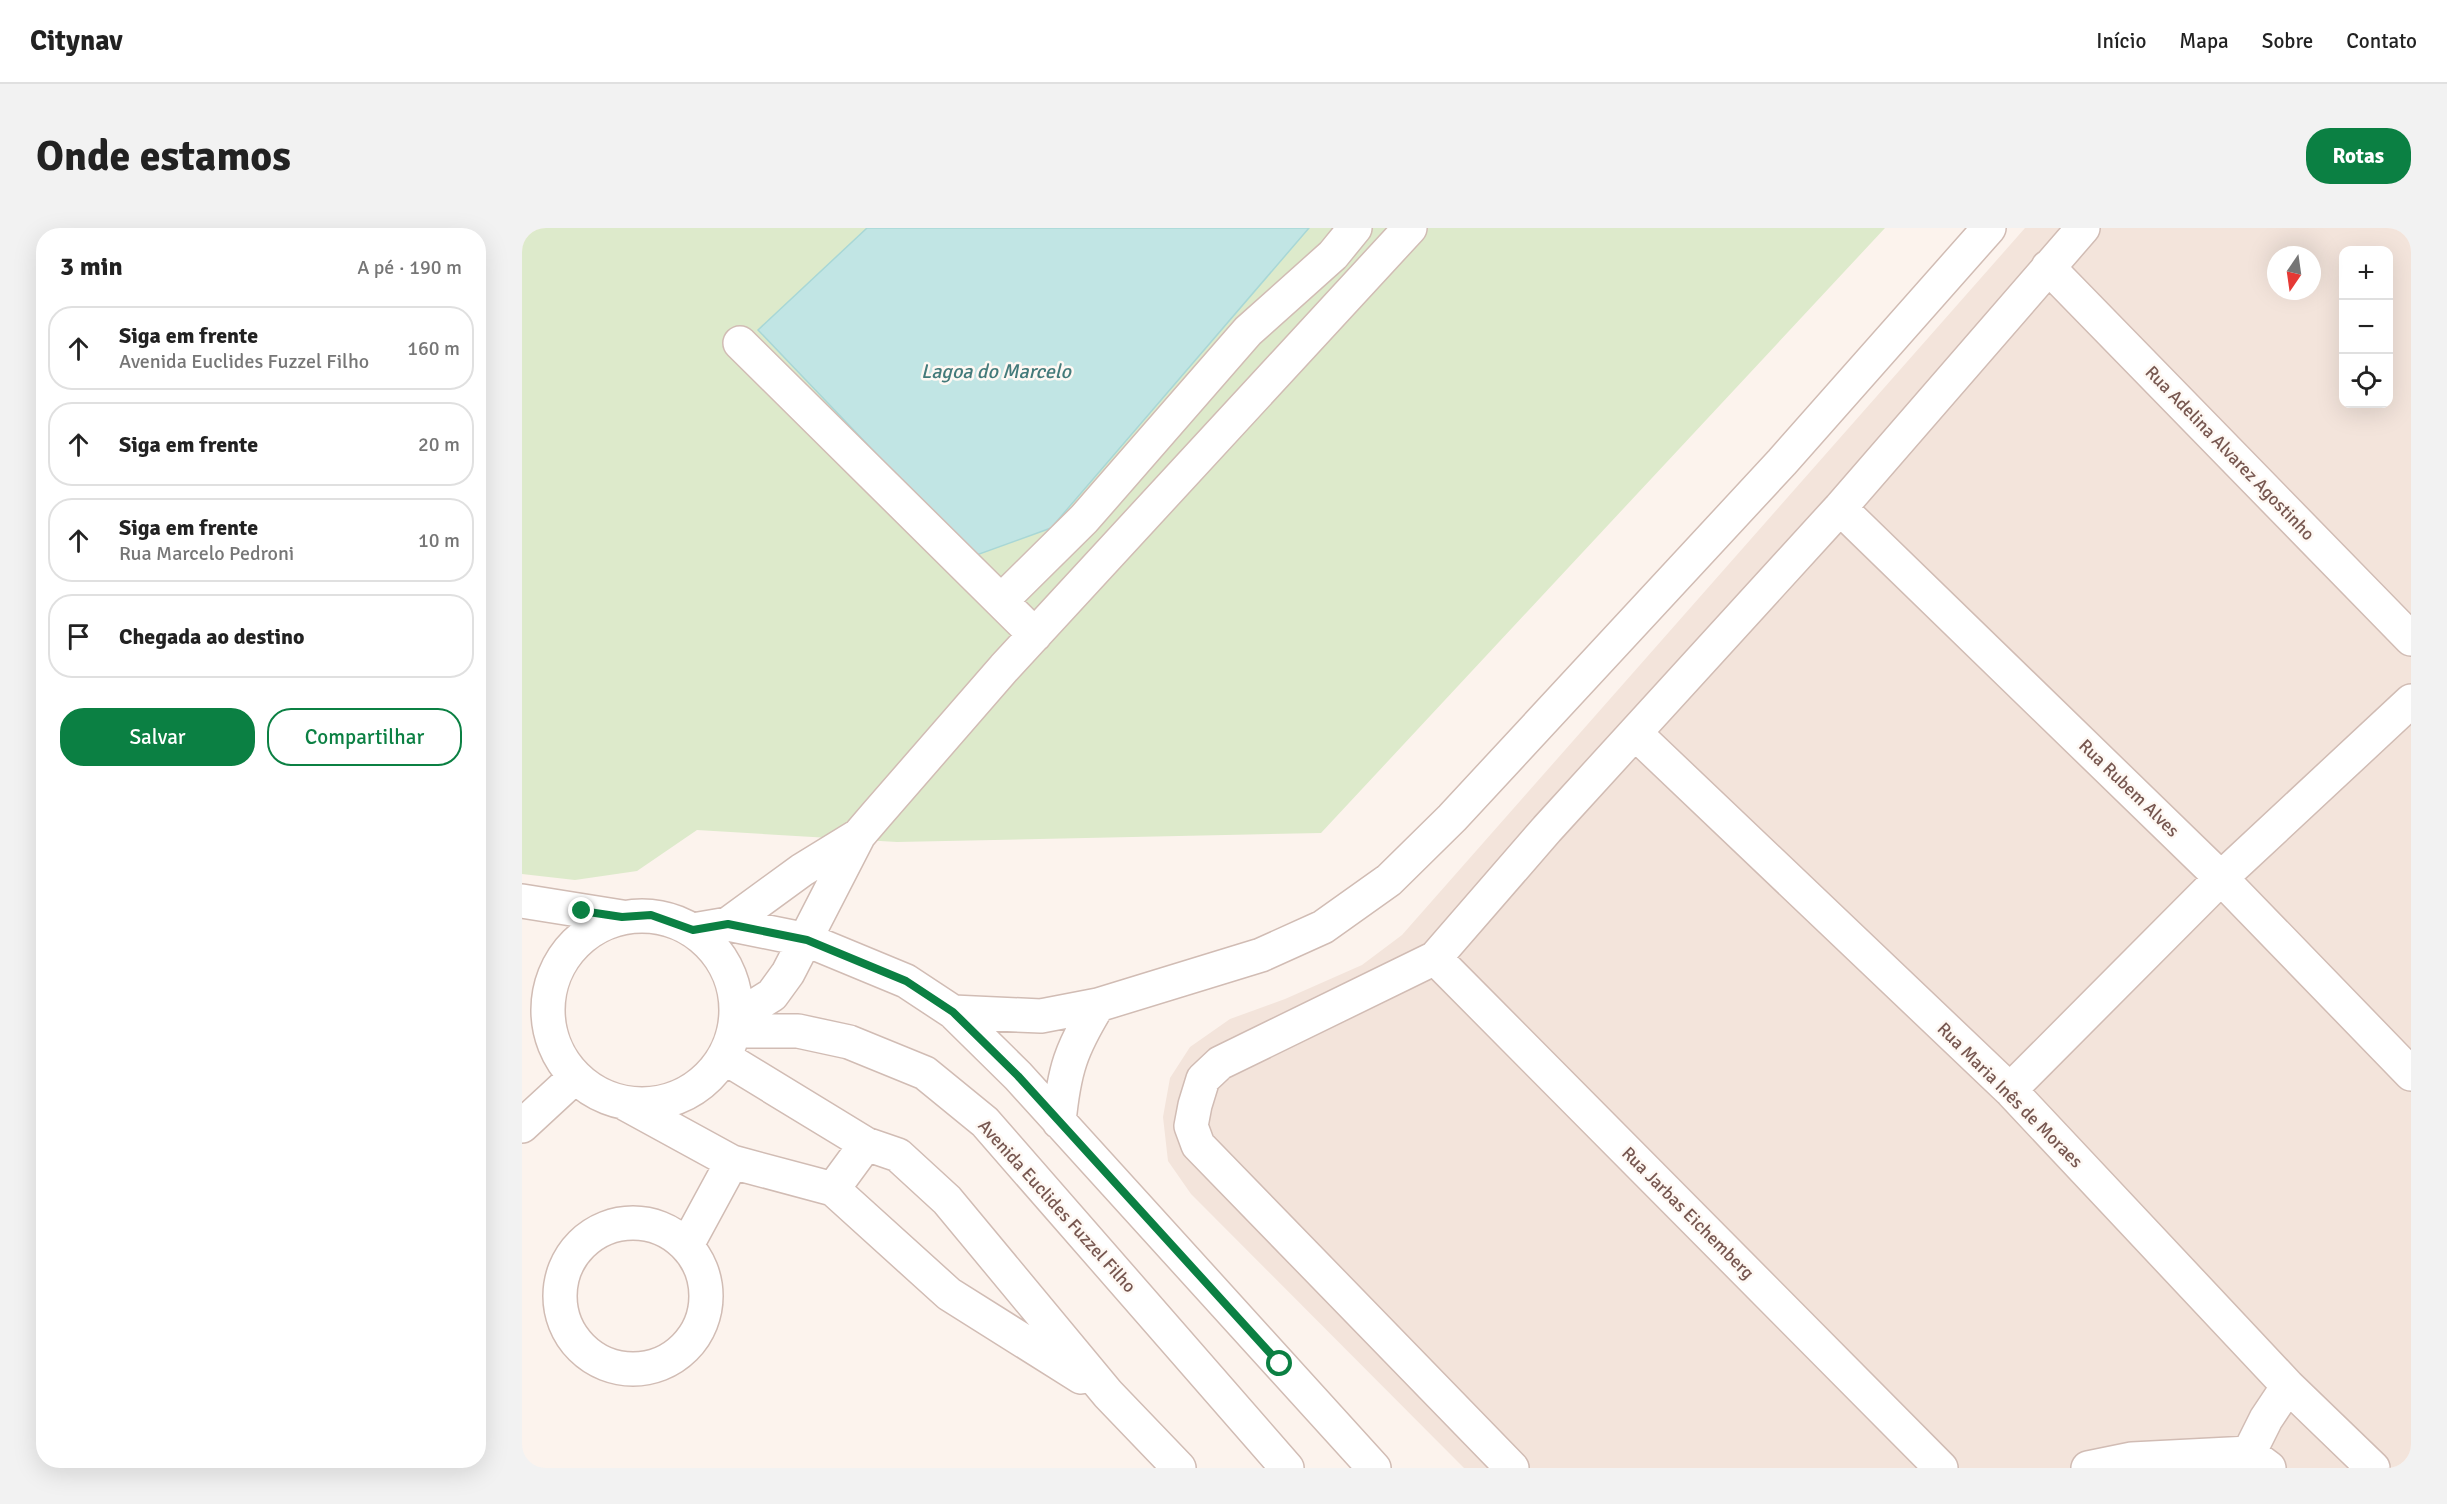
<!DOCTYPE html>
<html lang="pt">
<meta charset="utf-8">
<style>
:root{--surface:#fff;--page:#f2f2f2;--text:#222;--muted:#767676;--line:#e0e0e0;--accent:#0b8043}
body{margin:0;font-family:Signika,sans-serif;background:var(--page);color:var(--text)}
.controls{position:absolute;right:18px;top:18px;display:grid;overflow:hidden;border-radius:12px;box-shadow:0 6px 24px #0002}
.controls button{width:54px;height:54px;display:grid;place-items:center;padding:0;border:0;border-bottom:2px solid var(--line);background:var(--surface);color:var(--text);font:30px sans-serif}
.compass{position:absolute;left:1745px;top:18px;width:54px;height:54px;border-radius:50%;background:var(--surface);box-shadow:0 6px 24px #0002;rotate:193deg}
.stop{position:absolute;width:18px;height:18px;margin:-14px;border:4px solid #0b8043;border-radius:50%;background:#fff}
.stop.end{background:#0b8043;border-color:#fff;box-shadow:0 2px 6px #0008}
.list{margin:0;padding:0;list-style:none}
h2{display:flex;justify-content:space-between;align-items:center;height:78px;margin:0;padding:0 24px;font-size:26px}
h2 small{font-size:20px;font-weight:400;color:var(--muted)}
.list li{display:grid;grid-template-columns:39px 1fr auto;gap:18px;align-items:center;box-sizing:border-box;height:84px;margin:0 12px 12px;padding:0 12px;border:2px solid var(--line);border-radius:24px}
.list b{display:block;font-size:22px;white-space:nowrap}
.list p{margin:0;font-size:20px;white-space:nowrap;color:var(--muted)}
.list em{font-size:20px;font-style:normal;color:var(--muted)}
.actions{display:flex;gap:12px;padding:18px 24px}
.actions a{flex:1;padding:14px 0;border:2px solid var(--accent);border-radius:24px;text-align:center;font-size:21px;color:var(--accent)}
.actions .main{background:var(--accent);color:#fff}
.icon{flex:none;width:33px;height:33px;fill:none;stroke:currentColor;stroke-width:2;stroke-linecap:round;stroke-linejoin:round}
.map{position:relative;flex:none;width:1889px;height:1240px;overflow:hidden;border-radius:24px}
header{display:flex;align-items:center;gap:36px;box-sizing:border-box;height:84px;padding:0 30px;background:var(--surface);border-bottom:2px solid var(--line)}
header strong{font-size:28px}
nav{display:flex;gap:33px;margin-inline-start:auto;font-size:21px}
.intro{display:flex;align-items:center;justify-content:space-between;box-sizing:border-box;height:144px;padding:0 36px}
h1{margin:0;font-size:42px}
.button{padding:15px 27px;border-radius:24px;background:var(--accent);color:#fff;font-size:21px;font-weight:700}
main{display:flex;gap:36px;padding:0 36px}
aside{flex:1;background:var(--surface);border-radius:24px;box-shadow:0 6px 24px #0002}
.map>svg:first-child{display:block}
</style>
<header>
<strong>Citynav</strong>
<nav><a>Início</a><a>Mapa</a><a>Sobre</a><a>Contato</a></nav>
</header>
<div class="intro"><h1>Onde estamos</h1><a class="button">Rotas</a></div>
<main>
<aside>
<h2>3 min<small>A pé · 190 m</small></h2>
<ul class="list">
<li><svg class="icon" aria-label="ahead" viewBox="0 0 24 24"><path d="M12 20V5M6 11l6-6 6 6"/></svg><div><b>Siga em frente</b><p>Avenida Euclides Fuzzel Filho</p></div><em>160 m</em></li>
<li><svg class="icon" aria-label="ahead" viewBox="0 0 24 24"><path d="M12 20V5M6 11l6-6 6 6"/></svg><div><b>Siga em frente</b></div><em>20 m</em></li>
<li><svg class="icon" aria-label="ahead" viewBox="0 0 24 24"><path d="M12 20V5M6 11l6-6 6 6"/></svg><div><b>Siga em frente</b><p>Rua Marcelo Pedroni</p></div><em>10 m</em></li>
<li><svg class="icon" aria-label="arrive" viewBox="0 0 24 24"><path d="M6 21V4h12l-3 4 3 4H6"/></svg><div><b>Chegada ao destino</b></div></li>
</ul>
<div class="actions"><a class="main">Salvar</a><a>Compartilhar</a></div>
</aside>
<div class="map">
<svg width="1889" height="1240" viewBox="0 0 1889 1240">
<rect width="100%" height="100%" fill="#fcf3ed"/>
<path fill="#f3e4db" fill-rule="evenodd" d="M1503 0H1889V1240H942L669 966 646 933 641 889 648 850 668 819 708 791 763 771 840 737 880 707ZM1822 22H1866V176H1822ZM1754 27H1790V63H1754Z"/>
<path fill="#ddeacb" d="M0 0H1363L799 605 375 614 175 602 115 643 53 652 0 646Z"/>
<path fill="#c1e5e4" stroke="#a8d7d6" stroke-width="1.5" d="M345 0H787L529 300 452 328 236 102Z"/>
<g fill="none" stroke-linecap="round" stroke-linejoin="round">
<g stroke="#d1bcb4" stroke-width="36">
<path id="minor" d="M1526 39 1889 411
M1318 280 1699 650 1889 846
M513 407 218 115 479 373 562 291 726 103 811 27 833 0
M1113 505 1488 862 1766 1158 1851 1240
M0 673 100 689
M26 782a94 94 0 1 1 188 0a94 94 0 1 1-188 0Z
M206 696 280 642 337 607
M171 702 206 696 285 712 384 753 431 784 496 848 852 1240
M913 730 1419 1240
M216 779 234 777 250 767 266 745 337 607 355 586 482 440 888 0
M431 784 519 788 576 777 739 727 801 699 867 652 930 590 1260 234 1467 0
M213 803H276L327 814 403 845 463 894 765 1240
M203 830 344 916 376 927 425 972 586 1166 657 1240
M1488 862 1699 650 1889 473
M104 876 210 934 311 961 427 1066 559 1149
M537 894C542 842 549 821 576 777
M0 898 53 849
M311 961 344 916
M38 1068a73 73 0 1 1 146 0a73 73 0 1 1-146 0Z
M165 1017 210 934
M1727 1225 1744 1191 1766 1158
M990 1240 676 917 669 898 673 877 681 851 698 835 913 730 1025 601 1318 280 1561 0
M1566 1240 1610 1231 1727 1225 1747 1240"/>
</g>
<use href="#minor" stroke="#fff" stroke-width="33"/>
</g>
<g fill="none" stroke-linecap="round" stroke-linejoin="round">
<path stroke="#0b8043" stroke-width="8" d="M60 683 100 689 129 687 171 702 206 696 285 712 384 753 431 784 496 848 758 1136"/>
</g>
<g text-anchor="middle" stroke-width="5" stroke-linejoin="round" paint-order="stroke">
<g font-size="18" fill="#775750" stroke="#fef8f3">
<text transform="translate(1708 225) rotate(46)" y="6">Rua Adelina Alvarez Agostinho</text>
<text transform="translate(1607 560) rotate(44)" y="6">Rua Rubem Alves</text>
<text transform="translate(1488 867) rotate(45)" y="6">Rua Maria Inês de Moraes</text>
<text transform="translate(535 978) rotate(48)" y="6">Avenida Euclides Fuzzel Filho</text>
<text transform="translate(1166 985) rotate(45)" y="6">Rua Jarbas Eichemberg</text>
</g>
<g font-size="20" font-style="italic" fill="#437a7a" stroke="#fef8f3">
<text x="474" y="150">Lagoa do Marcelo</text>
</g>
</g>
</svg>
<div class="controls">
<button>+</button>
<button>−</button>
<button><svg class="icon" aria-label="locate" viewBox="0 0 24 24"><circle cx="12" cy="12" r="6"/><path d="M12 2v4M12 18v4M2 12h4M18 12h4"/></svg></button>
</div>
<svg class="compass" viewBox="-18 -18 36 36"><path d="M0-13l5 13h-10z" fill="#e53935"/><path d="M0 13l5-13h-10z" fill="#767676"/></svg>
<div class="stop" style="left:758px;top:1136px"></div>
<div class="stop end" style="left:60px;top:683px"></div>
</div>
</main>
